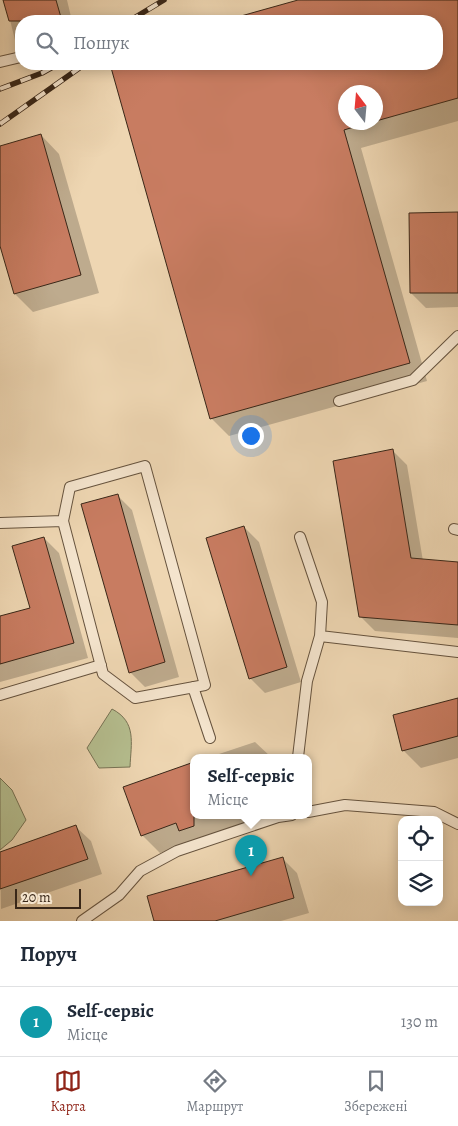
<!DOCTYPE html>
<html lang="uk">
<meta charset="utf-8">
<style>
:root{--surface:#fff;--page:#f6f6f7;--text:#1f2937;--muted:#747a83;--line:#e0e1e3;--accent:#8f2418}
body{margin:0;font-family:Alegreya,serif;background:var(--page);color:var(--text)}
.controls{position:absolute;right:15px;bottom:15px;display:grid;overflow:hidden;border-radius:10px;box-shadow:0 2px 12px #0003}
.controls button{width:45px;height:45px;display:grid;place-items:center;padding:0;border:0;border-bottom:1px solid var(--line);background:var(--surface);color:var(--text);font:25px sans-serif}
.compass{position:absolute;left:338px;top:85px;width:45px;height:45px;border-radius:50%;background:var(--surface);box-shadow:0 2px 12px #0003;rotate:344deg}
.scale{position:absolute;left:15px;bottom:12px;width:66px;box-sizing:border-box;padding-left:5px;border:2px solid #392718;border-top:0;font-size:14px;line-height:18px;white-space:nowrap;color:#392718;-webkit-text-stroke:4px #f4e4cd;paint-order:stroke}
.you{position:absolute;left:250px;top:435px;width:18px;height:18px;margin:-12px;border:4px solid #fff;border-radius:50%;background:#1a73e8;box-shadow:0 0 0 8px #1a73e833}
.badge{display:grid;place-items:center;width:32px;height:32px;border-radius:50%;background:var(--accent);color:#fff;font-size:16px;font-weight:700}
.pin{position:absolute;translate:-50% -41px;filter:drop-shadow(0 1px 2px #0008)}
.pin::after{content:'';position:absolute;top:26px;width:18px;height:15px;background:inherit;clip-path:polygon(0 0,100% 0,50% 100%)}
.popup{position:absolute;left:190px;top:754px;width:122px;height:65px;box-sizing:border-box;display:grid;place-content:center;border-radius:10px;background:var(--surface);filter:drop-shadow(0 1px 4px #0005);font-size:16px;white-space:nowrap;color:var(--muted)}
.popup b{font-size:19px;color:var(--text)}
.popup::after{content:'';position:absolute;left:50%;top:100%;margin-left:-10px;border:10px solid transparent;border-top-color:var(--surface)}
.list{margin:0;padding:0;list-style:none}
h2{display:flex;justify-content:space-between;align-items:center;height:65px;margin:0;padding:0 20px;font-size:21px}
h2 small{font-size:16px;font-weight:400;color:var(--muted)}
.list li{display:grid;grid-template-columns:32px 1fr auto;gap:15px;align-items:center;box-sizing:border-box;height:70px;padding:0 20px;border-top:1px solid var(--line)}
.list b{display:block;font-size:19px;white-space:nowrap}
.list p{margin:0;font-size:16px;white-space:nowrap;color:var(--muted)}
.list em{font-size:16px;font-style:normal;color:var(--muted)}
.icon{flex:none;width:28px;height:28px;fill:none;stroke:currentColor;stroke-width:2;stroke-linecap:round;stroke-linejoin:round}
.map{position:relative;flex:none;width:458px;height:921px;overflow:hidden}
.search{position:absolute;background:var(--surface);box-shadow:0 2px 12px #0003;left:15px;right:15px;top:15px;height:55px;display:flex;align-items:center;gap:12px;box-sizing:border-box;padding:0 18px;border-radius:20px;color:var(--muted);font-size:19px}
.sheet{height:135px;background:var(--surface)}
nav{display:flex;justify-content:space-around;align-items:center;box-sizing:border-box;height:70px;border-top:1px solid var(--line);background:var(--surface);font-size:14px;color:var(--muted)}
nav a{display:grid;justify-items:center;gap:2px}
nav .on{color:var(--accent)}
.map>svg:first-child{display:block}
</style>
<div class="map">
<svg width="458" height="921" viewBox="0 0 458 921">
<rect width="100%" height="100%" fill="#eed6b2"/>
<filter id="stains"><feTurbulence type="fractalNoise" baseFrequency=".004" numOctaves="4"/><feColorMatrix values="0 0 0 0 .2 0 0 0 0 .09 0 0 0 0 .02 0 0 0 .5 -.17"/></filter>
<radialGradient id="worn" r=".72"><stop offset=".6" stop-color="#630" stop-opacity="0"/><stop offset="1" stop-color="#630" stop-opacity=".3"/></radialGradient>
<path fill="#b5be8f" stroke="#777254" d="M112 709C137 722 131 743 130 767L99 768 87 748Z
M0 778 12 790 26 820 12 840 0 850Z"/>
<path fill="#0003" fill-rule="evenodd" d="M5 0H67L72 21H21V47L15 40Z
M302 0H458V121L361 148 427 381 229 436 211 418 111 64H437V21H227ZM346 92H376V122H346Z
M41 135 59 154 99 293 33 312 15 294 0 241V147Z
M458 213V307L426 308 411 293Z
M392 450 407 465 423 561 458 563V638L375 631 360 616Z
M117 495 132 510 179 677 145 687 130 672Z
M244 527 259 542 301 682 265 693 250 678Z
M44 538 59 553 88 658 0 682V618L31 609Z
M458 699V758L421 768 403 750Z
M255 742 271 757H210Z
M194 815H293L192 842 160 853 142 835Z
M76 827 91 841 102 874 1 909 0 853Z
M282 858 297 873 309 913 281 921H155Z"/>
<path fill="#c87c61" stroke="#392718" d="M3 0H56L62 21H9Z
M298 0H458V98L376 121V92H346V122H370L344 130 410 363 210 419 110 64H437V21H242L241 16Z
M41 134 81 275 14 294 0 246V146Z
M458 212V293H410L409 213Z
M393 449 411 558 458 562V625L359 617 333 461Z
M118 494 165 662 129 673 81 504Z
M244 526 287 667 249 679 206 538Z
M44 537 74 643 0 664V616L30 608 12 546Z
M458 698V736L402 751 393 715Z
M194 762V826L179 831 176 823 141 836 123 787Z
M76 825 88 859 0 889V852Z
M283 857 294 898 215 921H154L147 896Z"/>
<g fill="none" stroke-linecap="round" stroke-linejoin="round">
<g stroke="#66533e" stroke-width="12">
<path id="service" d="M0 62 21 57
M339 401 413 380 458 336
M145 466 205 685 135 698 103 674 63 521 70 487Z
M0 523 63 521
M454 529 458 530
M320 636 458 652
M193 687 210 738
M0 695 101 665
M298 757 307 681 320 636 322 602 300 537
M308 812 345 805 434 812 458 824
M82 921 119 895 140 871 177 851 278 817 292 815"/>
</g>
<use href="#service" stroke="#f4e4cd" stroke-width="10"/>
<g stroke="#392718" stroke-width="5.5">
<path id="rail" d="M129 21 164 0
M0 89 42 73 58 64
M0 124 85 64"/>
</g>
<use href="#rail" stroke="#f4e4cd" stroke-width="4" stroke-dasharray="11" stroke-linecap="butt"/>
</g>
<rect width="100%" height="100%" filter="url(#stains)"/>
<rect width="100%" height="100%" fill="url(#worn)"/>
</svg>
<div class="controls">
<button><svg class="icon" aria-label="locate" viewBox="0 0 24 24"><circle cx="12" cy="12" r="6"/><path d="M12 2v4M12 18v4M2 12h4M18 12h4"/></svg></button>
<button><svg class="icon" aria-label="layers" viewBox="0 0 24 24"><path d="M12 4l9 5-9 5-9-5zM3 14l9 5 9-5"/></svg></button>
</div>
<svg class="compass" viewBox="-18 -18 36 36"><path d="M0-13l5 13h-10z" fill="#e53935"/><path d="M0 13l5-13h-10z" fill="#747a83"/></svg>
<div class="scale">20 m</div>
<div class="you"></div>
<div class="pin badge" style="left:251px;top:876px;background:#0f9aa8">1</div>
<div class="popup"><b>Self-сервіс</b>Місце</div>
<div class="search"><svg class="icon" aria-label="search" viewBox="0 0 24 24"><circle cx="10" cy="10" r="6"/><path d="M15 15l6 6"/></svg>Пошук</div>
</div>
<section class="sheet">
<h2>Поруч<small></small></h2>
<ul class="list">
<li><span class="badge" style="background:#0f9aa8">1</span><div><b>Self-сервіс</b><p>Місце</p></div><em>130 m</em></li>
</ul>
</section>
<nav>
<a class="on"><svg class="icon" aria-label="map" viewBox="0 0 24 24"><path d="M3 6l6-2 6 2 6-2v14l-6 2-6-2-6 2zM9 4v14M15 6v14"/></svg>Карта</a>
<a><svg class="icon" aria-label="directions" viewBox="0 0 24 24"><path d="M12 3l9 9-9 9-9-9zM9 14v-3h6M13 9l2 2-2 2"/></svg>Маршрут</a>
<a><svg class="icon" aria-label="saved" viewBox="0 0 24 24"><path d="M7 4h10v16l-5-4-5 4z"/></svg>Збережені</a>
</nav>
